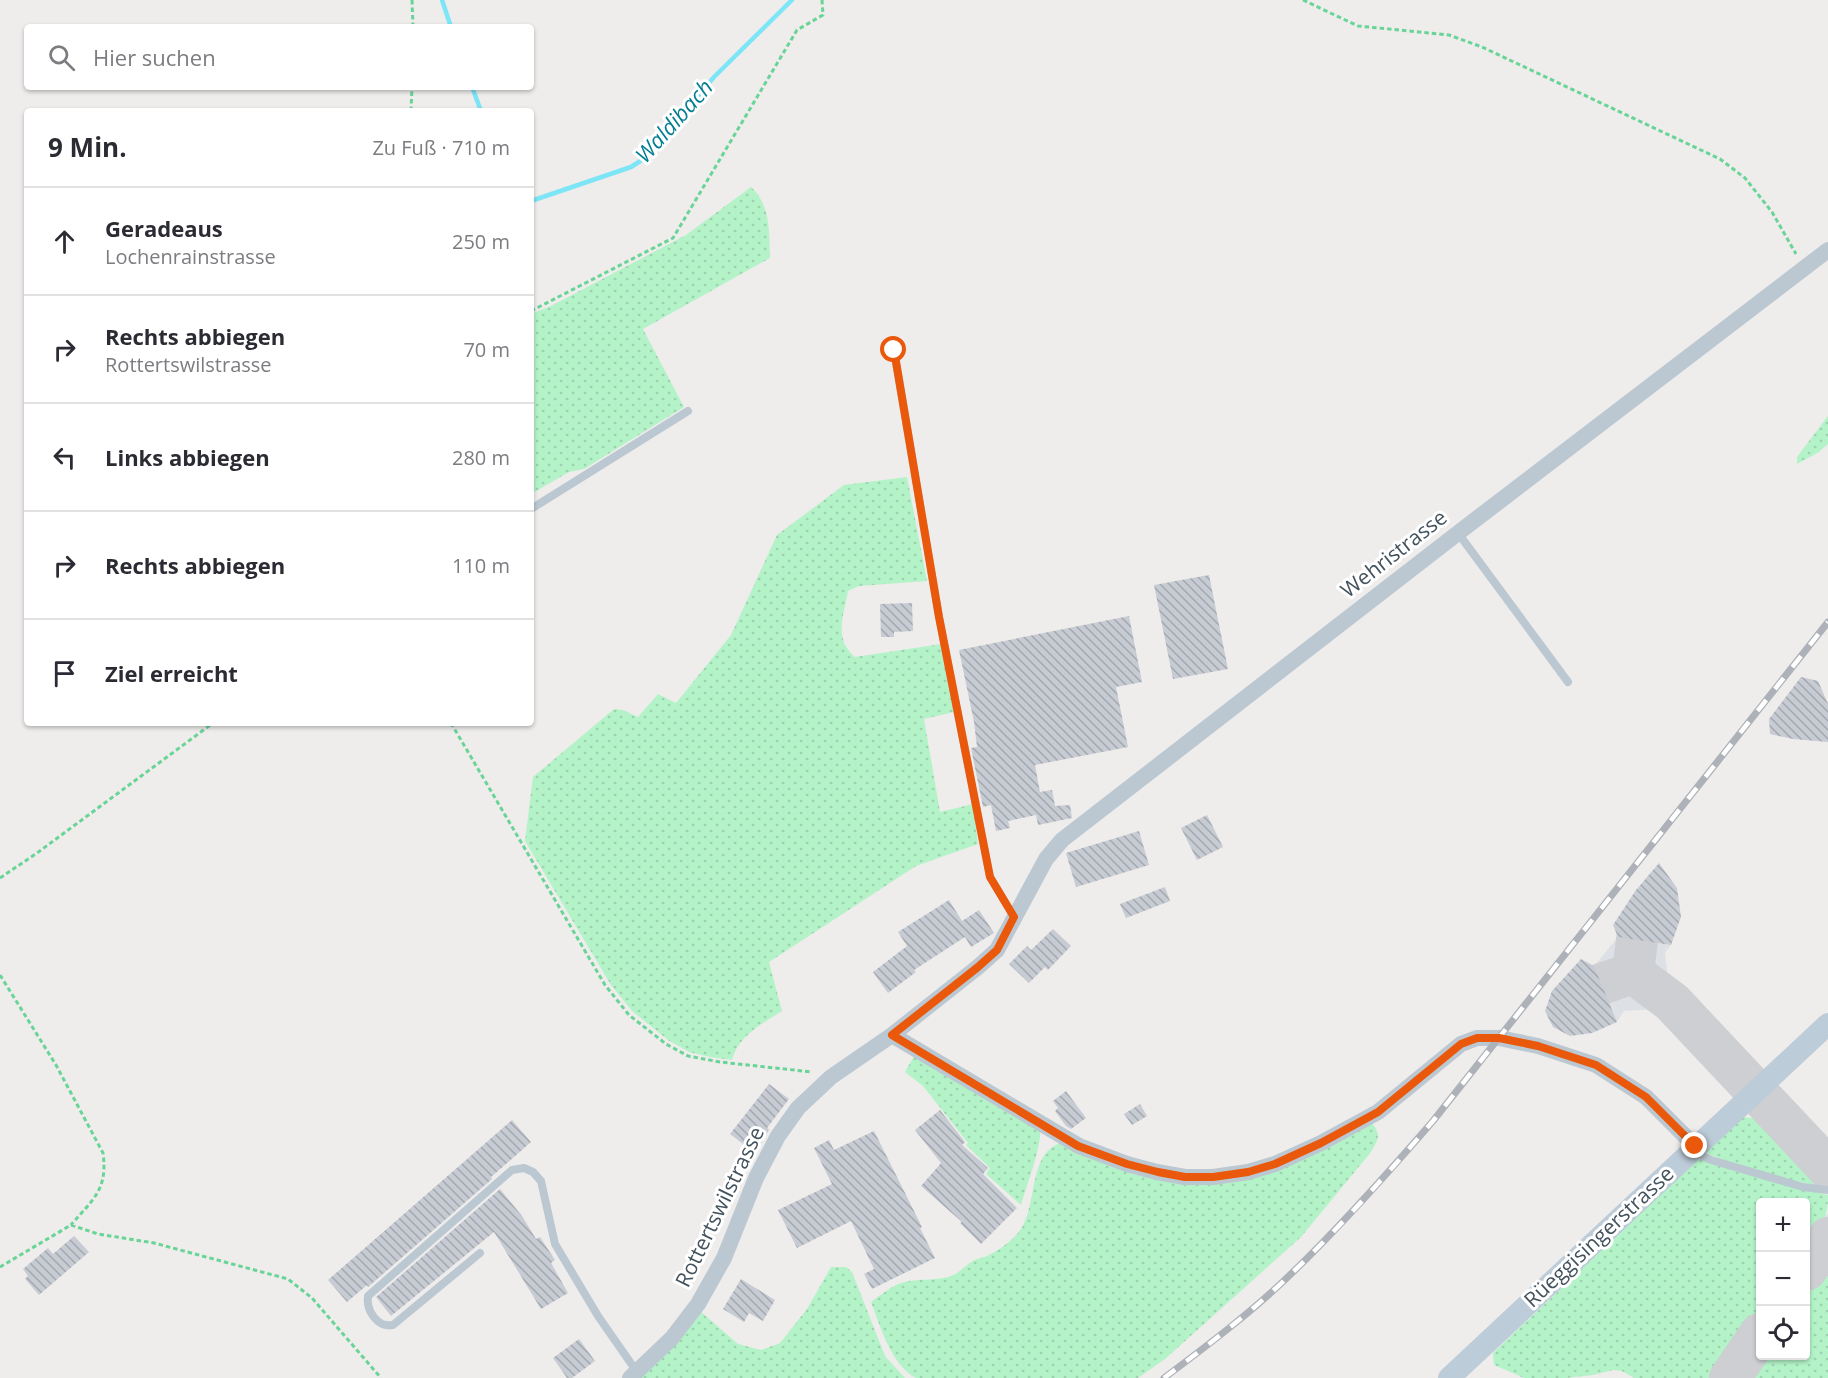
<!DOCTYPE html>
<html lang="de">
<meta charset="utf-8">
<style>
:root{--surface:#fff;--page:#f7f7f7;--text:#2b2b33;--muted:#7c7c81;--line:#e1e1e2}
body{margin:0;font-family:"Open Sans",sans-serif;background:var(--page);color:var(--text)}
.controls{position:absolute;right:18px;bottom:18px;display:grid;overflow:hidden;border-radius:6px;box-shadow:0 2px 4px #0004}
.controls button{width:54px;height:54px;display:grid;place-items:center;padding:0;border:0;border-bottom:2px solid var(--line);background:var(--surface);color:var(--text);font:30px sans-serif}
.stop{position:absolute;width:18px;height:18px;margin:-14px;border:4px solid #ea580c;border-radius:50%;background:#fff}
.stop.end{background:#ea580c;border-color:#fff;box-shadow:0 2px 6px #0008}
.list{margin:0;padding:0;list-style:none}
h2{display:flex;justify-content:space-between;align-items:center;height:78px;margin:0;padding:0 24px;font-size:26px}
h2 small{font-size:20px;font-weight:400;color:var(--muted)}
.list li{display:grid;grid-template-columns:39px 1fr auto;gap:18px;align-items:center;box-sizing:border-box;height:108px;padding:0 24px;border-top:2px solid var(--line)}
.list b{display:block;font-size:22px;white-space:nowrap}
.list p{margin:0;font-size:20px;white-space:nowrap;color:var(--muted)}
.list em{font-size:20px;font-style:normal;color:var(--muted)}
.icon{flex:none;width:33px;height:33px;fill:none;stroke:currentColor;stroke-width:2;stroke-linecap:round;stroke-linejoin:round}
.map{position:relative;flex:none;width:1828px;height:1378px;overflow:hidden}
.search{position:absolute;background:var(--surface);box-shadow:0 2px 4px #0004;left:24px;top:24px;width:510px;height:66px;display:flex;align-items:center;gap:15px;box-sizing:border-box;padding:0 21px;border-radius:6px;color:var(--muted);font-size:22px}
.panel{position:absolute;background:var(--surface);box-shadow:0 2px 4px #0004;left:24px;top:108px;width:510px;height:618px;border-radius:6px}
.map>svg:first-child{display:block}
</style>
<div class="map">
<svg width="1828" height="1378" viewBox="0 0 1828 1378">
<defs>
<pattern id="grass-dots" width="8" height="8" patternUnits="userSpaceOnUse" patternTransform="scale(1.5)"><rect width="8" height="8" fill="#b4f3c8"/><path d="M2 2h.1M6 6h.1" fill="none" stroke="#9cd2ae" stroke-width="1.8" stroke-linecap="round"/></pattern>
<pattern id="building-back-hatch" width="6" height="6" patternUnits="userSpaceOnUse" patternTransform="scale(1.5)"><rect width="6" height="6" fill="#c7cbd3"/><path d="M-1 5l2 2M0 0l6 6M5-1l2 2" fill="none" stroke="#a3a7ae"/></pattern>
</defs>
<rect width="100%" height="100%" fill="#efecec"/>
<path fill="#dde1e5" d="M1618 937 1671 945 1665 953 1668 979 1677 996 1755 1077 1769 1089 1772 1098 1828 1156V1187L1821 1175 1760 1110 1740 1093 1739 1089 1668 1013 1660 1009 1624 1011 1617 1022 1594 966Z
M1828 1213V1378H1715L1760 1313V1356H1806V1248Z"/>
<path fill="url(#grass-dots)" d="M751 187C771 205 769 232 770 258L643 329 684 407 584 469 569 472 531 494V314L551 306 686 235Z
M1828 416V444L1819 452 1797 464V457Z
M907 477 927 581 859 586 848 591C844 615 833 639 855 657L941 644 954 712 924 719 940 812 973 804 978 844 916 866 769 962 782 1011C763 1023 738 1036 732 1060L710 1057 689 1052 668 1040 632 1011 611 985 525 841 533 777 614 709 623 710 638 717 658 694 676 703 731 635 777 535 844 485Z
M914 1056 1040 1130C1042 1146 1026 1187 1021 1205L986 1174 990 1168 966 1145 968 1143 923 1086 905 1072Z
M1760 1110 1821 1175 1827 1184C1809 1190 1728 1162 1708 1154L1706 1151 1743 1117 1751 1118Z
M1372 1123C1382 1136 1378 1139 1371 1152L1301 1237 1165 1359 1138 1378H916C892 1366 880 1326 871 1302 879 1296 888 1289 898 1284 913 1278 932 1281 948 1277 959 1274 962 1268 971 1262 975 1259 982 1258 987 1256 999 1250 1009 1243 1017 1234 1039 1212 1026 1153 1061 1143L1211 1182Z
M1698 1159 1735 1171 1828 1195C1828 1222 1820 1227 1806 1248V1202H1760V1313L1715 1378H1634L1622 1371 1613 1370 1593 1375 1566 1378H1524L1494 1365 1493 1353Z
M1828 1257V1378H1743L1760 1353V1356H1806V1289Z
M831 1267H846L852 1272 885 1356 905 1378H637L700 1311 738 1344 761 1350 780 1343 807 1309Z"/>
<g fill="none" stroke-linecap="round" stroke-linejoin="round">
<path stroke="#7ce5f6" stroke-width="4.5" d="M442 0 451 27
M472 87 481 111
M531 201 631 167 648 156 714 77 792 0"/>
<path stroke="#cecfd2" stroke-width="42" d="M1633 973 1637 940
M1601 984 1633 973 1672 1002 1828 1168
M1806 1270 1828 1238
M1730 1378 1760 1334"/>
</g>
<path fill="url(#building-back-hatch)" d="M1209 575 1228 669 1173 679 1154 585Z
M912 603 913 631 894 632V637H881L880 604Z
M1129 616 1142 682 1116 687 1128 747 1035 765 1040 792 1052 790 1055 806 1070 805 1072 818 1038 825 1036 815 1008 821 1010 828 996 831 991 805 983 807 971 748 977 747 974 722 959 650Z
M1801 677 1818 681 1828 704V742L1793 739 1770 734 1769 719Z
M1207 815 1223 847 1197 860 1181 828Z
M1139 831 1149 865 1076 887 1066 853Z
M1659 863 1677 888 1681 917 1671 945 1618 937 1613 925 1636 890Z
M1165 887 1170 901 1126 918 1120 904Z
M949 900 962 921 979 910 994 933 971 947 965 937 914 970 916 972 888 993 873 972 907 946 898 932Z
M1053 929 1071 946 1048 970 1045 967 1029 983 1009 964 1027 946 1031 950Z
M1581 959 1594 966 1617 1022 1592 1033 1570 1036 1553 1027 1545 1011 1552 991Z
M769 1084 789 1099 767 1128 769 1130 755 1153 730 1134Z
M1066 1091 1086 1118 1071 1129 1066 1126 1055 1111 1058 1108 1053 1101Z
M1140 1104 1147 1116 1132 1125 1124 1114Z
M940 1110 965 1142 962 1145 988 1168 983 1174 1017 1208 981 1244 960 1223 962 1222 921 1186 941 1163 915 1130Z
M512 1120 531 1142 491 1177 492 1179 368 1287 367 1285 347 1302 328 1280Z
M874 1131 922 1227 920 1228 935 1258 872 1289 864 1274 874 1269 851 1221 797 1248 778 1210 832 1184 814 1148 829 1140 834 1150Z
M500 1189 522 1216 536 1239 540 1237 555 1260 551 1263 568 1293 541 1309 494 1232 391 1316 376 1297Z
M74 1236 89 1252 39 1295 25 1279 28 1276 23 1269 48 1248 53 1254Z
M741 1279 775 1300 763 1321 749 1313 744 1322 723 1309Z
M579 1339 595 1361 572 1378H567L553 1358Z"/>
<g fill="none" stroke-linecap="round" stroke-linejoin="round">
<path stroke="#68d597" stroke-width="3" stroke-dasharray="4.5 3" stroke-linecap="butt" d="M412 0 413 27
M1303 0 1358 26 1449 35 1482 47 1720 159 1745 178 1772 212 1796 254
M411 111 412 87
M531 311 673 238 797 30 823 15 822 0
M451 723 605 985 629 1015 666 1044 688 1056 720 1062 812 1072
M0 878 37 853 213 723
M0 975 56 1065 103 1153C108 1190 93 1199 71 1225
M0 1267 71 1225 98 1234 154 1243 288 1279 312 1298 381 1378"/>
<path stroke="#bbc8d1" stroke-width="8" d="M894 350 939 617 990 877 1014 917
M531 509 688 411
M1458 533 1568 682
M1697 1149 1702 1156 1711 1160 1803 1187 1828 1190
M480 1253 393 1325C377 1328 366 1310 368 1296L512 1170 524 1168 533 1172 541 1181 555 1244 598 1316 637 1372"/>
<path stroke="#bbc8d1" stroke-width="16" d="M892 1035 1079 1146 1127 1164 1157 1172 1185 1177H1213L1248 1172 1275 1164 1321 1143 1378 1112 1461 1044 1477 1038H1499L1538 1046 1596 1065 1646 1097 1695 1146
M630 1378 672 1338 698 1304 724 1258 756 1178 778 1136 798 1108 831 1077 892 1035 978 967 997 950 1046 859 1062 840 1458 533 1828 250"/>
<path stroke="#bcccd8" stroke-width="22" d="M1449 1378 1828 1024"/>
<g stroke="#adb2b8" stroke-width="7">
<path id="rail" d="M1164 1378C1208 1345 1253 1311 1292 1273 1342 1225 1388 1173 1433 1121L1828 622"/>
</g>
<use href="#rail" stroke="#fff" stroke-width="4.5" stroke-dasharray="14" stroke-linecap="butt"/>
</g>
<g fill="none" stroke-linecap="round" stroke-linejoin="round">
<path stroke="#ea580c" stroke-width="8" d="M894 350 939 617 990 877 1014 917 997 950 978 967 892 1035 1078 1146 1127 1164 1158 1172 1185 1177H1213L1248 1172 1275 1164 1321 1143 1378 1112 1461 1044 1477 1038H1499L1538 1046 1596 1065 1646 1097 1695 1146"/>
</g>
<g text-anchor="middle" stroke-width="6" stroke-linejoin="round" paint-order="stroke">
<g font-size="21" fill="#43525c" stroke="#fff">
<text transform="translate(1394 554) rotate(-38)" y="7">Wehristrasse</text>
<text transform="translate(720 1207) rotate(-64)" y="7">Rottertswilstrasse</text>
<text transform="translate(1599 1237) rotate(-43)" y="7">Rüeggisingerstrasse</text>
</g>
<g font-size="22" font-style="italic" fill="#037e91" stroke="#fff">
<text transform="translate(674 121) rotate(-48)" y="8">Waldibach</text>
</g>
</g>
</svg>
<div class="controls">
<button>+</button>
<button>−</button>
<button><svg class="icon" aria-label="locate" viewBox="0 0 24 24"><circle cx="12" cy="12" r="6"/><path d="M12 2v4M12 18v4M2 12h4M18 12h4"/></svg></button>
</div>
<div class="stop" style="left:894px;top:350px"></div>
<div class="stop end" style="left:1695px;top:1146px"></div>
<div class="search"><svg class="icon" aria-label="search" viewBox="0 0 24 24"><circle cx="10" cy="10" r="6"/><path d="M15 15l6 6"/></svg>Hier suchen</div>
<section class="panel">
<h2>9 Min.<small>Zu Fuß · 710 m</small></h2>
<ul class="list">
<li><svg class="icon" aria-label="ahead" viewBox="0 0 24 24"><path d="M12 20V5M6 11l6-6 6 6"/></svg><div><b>Geradeaus</b><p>Lochenrainstrasse</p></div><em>250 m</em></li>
<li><svg class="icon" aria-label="right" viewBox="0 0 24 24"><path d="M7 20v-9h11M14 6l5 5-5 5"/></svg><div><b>Rechts abbiegen</b><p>Rottertswilstrasse</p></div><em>70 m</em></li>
<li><svg class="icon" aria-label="left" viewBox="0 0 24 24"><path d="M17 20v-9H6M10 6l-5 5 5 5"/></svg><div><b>Links abbiegen</b></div><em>280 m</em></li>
<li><svg class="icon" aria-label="right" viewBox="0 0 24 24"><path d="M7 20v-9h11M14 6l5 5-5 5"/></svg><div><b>Rechts abbiegen</b></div><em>110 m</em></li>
<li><svg class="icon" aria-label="arrive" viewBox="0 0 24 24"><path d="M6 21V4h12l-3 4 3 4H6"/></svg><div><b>Ziel erreicht</b></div></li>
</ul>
</section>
</div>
